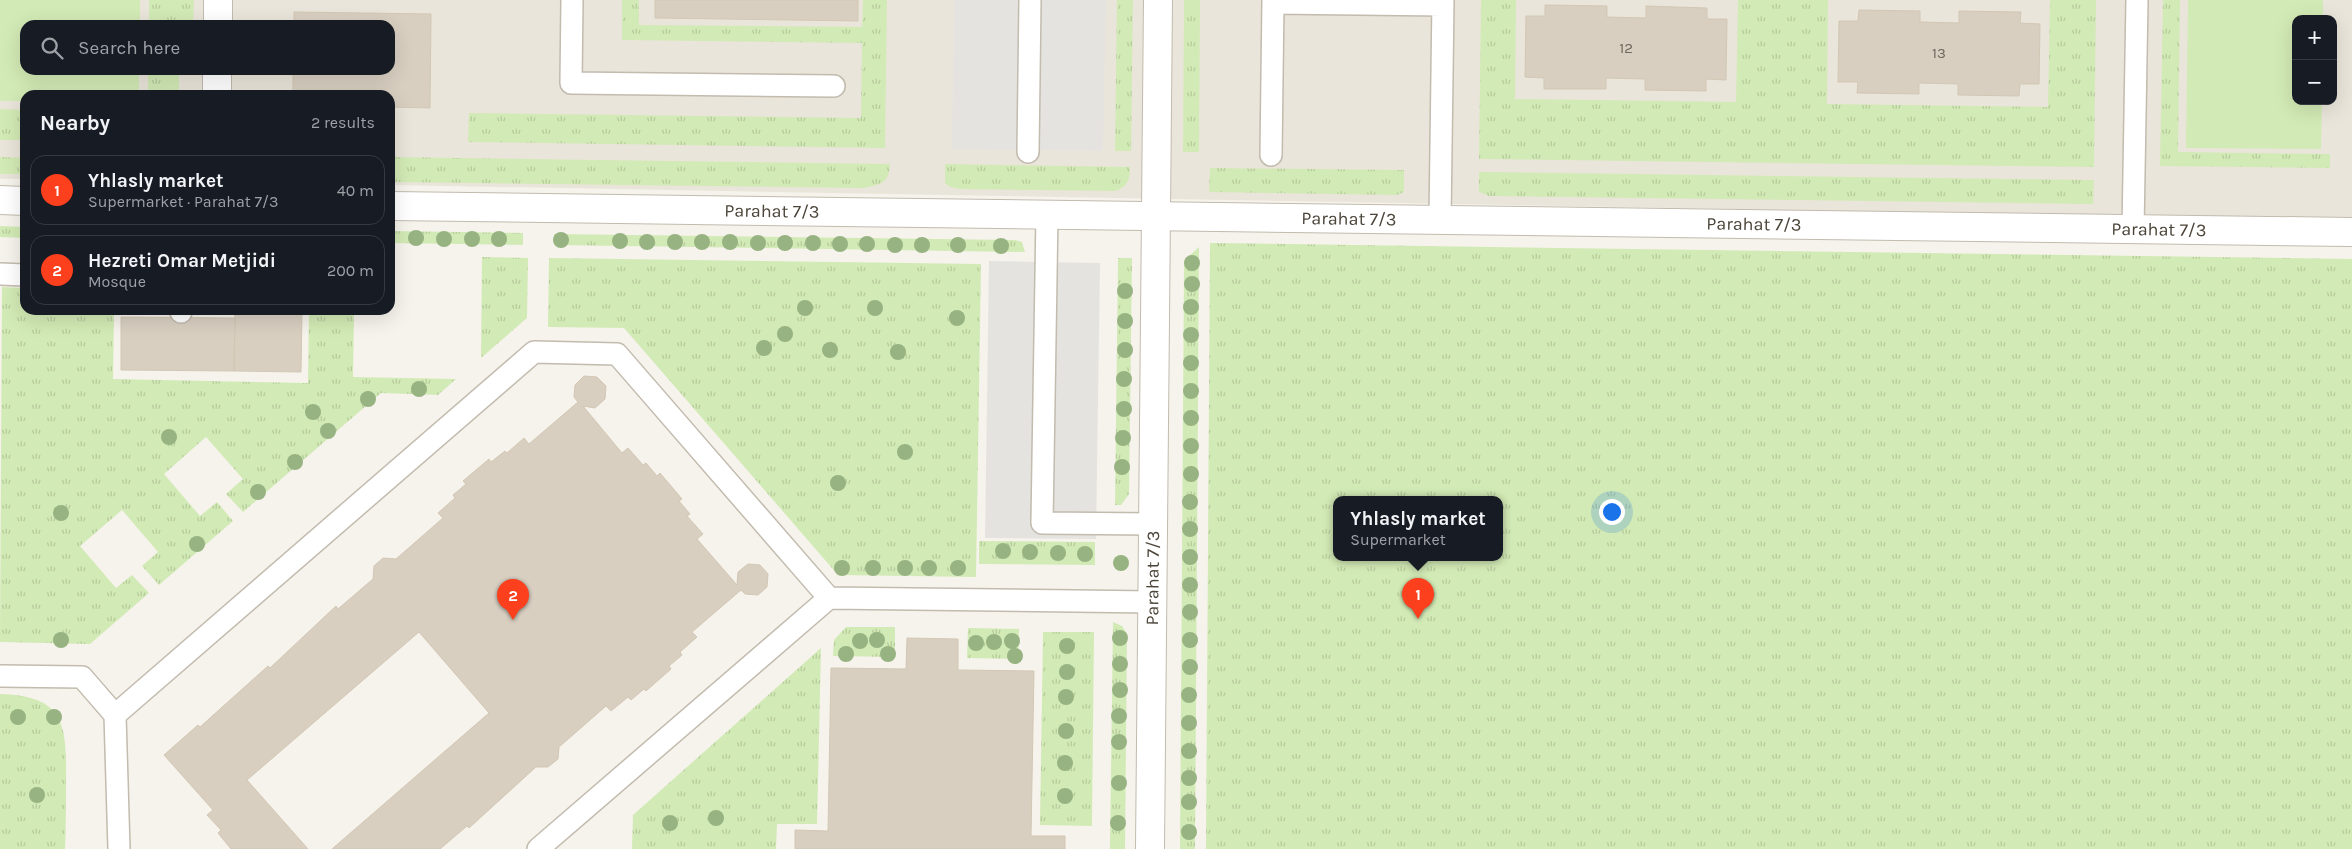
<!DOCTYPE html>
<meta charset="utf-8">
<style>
:root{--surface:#171b24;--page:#242831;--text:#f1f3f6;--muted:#9ea1a6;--line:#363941;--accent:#fc3f1d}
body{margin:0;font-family:Karla,sans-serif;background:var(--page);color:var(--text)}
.controls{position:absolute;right:15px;top:15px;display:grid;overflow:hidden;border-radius:10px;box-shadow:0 5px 20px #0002}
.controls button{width:45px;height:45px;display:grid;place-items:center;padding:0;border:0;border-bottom:1px solid var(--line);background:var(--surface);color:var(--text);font:25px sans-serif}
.you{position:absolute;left:1611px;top:511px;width:18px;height:18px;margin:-12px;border:4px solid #fff;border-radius:50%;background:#1a73e8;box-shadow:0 0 0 8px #1a73e833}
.badge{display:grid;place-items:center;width:32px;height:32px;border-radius:50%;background:var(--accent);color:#fff;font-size:16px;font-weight:700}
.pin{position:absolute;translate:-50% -41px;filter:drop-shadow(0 1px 2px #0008)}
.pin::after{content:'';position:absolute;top:26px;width:18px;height:15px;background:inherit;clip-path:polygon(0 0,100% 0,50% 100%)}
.popup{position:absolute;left:1333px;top:496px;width:170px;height:65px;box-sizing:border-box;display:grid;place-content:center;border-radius:10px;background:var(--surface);filter:drop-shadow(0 1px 4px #0005);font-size:16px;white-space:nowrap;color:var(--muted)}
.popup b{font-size:19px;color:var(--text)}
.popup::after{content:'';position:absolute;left:50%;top:100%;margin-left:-10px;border:10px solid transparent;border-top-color:var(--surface)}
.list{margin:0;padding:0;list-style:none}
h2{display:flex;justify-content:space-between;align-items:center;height:65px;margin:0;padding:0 20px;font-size:21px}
h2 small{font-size:16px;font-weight:400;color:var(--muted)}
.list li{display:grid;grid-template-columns:32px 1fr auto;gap:15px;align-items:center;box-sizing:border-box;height:70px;margin:0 10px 10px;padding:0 10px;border:1px solid var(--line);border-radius:15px}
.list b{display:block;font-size:19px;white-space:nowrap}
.list p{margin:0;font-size:16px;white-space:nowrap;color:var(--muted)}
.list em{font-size:16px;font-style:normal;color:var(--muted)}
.icon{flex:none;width:28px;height:28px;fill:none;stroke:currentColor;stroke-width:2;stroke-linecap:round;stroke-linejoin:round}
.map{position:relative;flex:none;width:2352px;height:849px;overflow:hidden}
.search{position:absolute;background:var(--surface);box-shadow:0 5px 20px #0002;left:20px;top:20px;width:375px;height:55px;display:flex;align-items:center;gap:12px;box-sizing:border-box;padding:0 18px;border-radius:15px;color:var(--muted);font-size:19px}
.panel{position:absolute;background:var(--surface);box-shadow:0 5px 20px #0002;left:20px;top:90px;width:375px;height:225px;border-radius:15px}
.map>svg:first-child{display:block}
</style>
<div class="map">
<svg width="2352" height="849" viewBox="0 0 2352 849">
<defs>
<pattern id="grass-tufts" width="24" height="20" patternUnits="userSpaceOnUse" patternTransform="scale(1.25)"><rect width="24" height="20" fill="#d2eab5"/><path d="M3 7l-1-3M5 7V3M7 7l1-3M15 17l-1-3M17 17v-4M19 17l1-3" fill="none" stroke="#b6ca9c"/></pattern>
</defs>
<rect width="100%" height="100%" fill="#f6f3ec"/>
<path fill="#eae5da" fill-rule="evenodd" d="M0 0H2352V220L390 185V95H25V179H0ZM2296 19H2333V101H2296ZM25 25H390V70H25Z"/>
<path fill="url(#grass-tufts)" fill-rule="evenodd" d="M149 0H194L193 25H149Z
M622 0H639V25L862 27 863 0H887L885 148 468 142 469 113 861 118 862 43 622 40Z
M1117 0H1133L1131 151H1115Z
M1184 0H1200L1199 152H1183Z
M1481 0H1516L1515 99 1736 102 1738 0H1828L1827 104 2048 107 2050 0H2096L2094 167 1479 159Z
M2163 0H2180L2178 152 2330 154V168L2160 166Z
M148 70H179V95H148Z
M0 109 25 110V140H0Z
M0 157 25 158V174H0Z
M390 157 890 164C889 183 882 184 864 188L390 182Z
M945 164 1130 167C1130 179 1128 187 1115 191L960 189 950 187 945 183Z
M1210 168 1404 170V192L1397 195 1209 192Z
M1479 172 2094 180 2093 204 1489 196 1479 192Z
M0 226 25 227V238L0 237Z
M390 231 523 233V245L390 243Z
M554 234 1015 240 1022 242 1025 252 554 245Z
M1210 243 2352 259V849H1206ZM1337 500H1499V558H1337Z
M1199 247 1195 849H1180L1184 265 1188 257Z
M482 257 528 258 527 318 481 358Z
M549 258 981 264 976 577 838 575 624 328 548 327Z
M1118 258H1132L1129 494 1121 505H1115Z
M2 287 25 288V310H114L113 379 308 383 309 310H354L353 377 456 379 438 395 381 393 243 512 226 494 243 479 206 437 164 474 200 516 217 502 233 521 159 585 142 566 158 552 122 510 80 546 116 588 132 575 149 593 90 644 0 642Z
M979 541 1095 542V565L979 564Z
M1113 622 1122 626 1127 634 1125 849H1110Z
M846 627H895V657L833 656 834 640Z
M968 628 1019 629 1018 659 967 658Z
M1043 632H1094L1092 826 1040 825Z
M821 648 817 824H777L776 849H632L633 815Z
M0 694C62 696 67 721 66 776 66 800 66 825 65 849H0Z"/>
<path fill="#d2eab5" d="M0 0H140V25H25V70H139V95H25V101H0Z
M2188 0H2323V19H2296V101H2322L2321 149 2186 148Z"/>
<path fill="#e5e3e0" d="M954 0H1106L1103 151 952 149Z
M989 261 1100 263 1096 539 985 538Z"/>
<path fill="#d8cfc1" stroke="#d3c7b4" d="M655 0H858V21L655 18Z
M1545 5 1607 6V17L1646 18V6L1707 8V19H1727L1726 80 1706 79V91L1645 90V79L1606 78V89H1544V78L1525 77 1526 16H1545Z
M1859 10 1920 11V22L1959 23V11L2021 12 2020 23 2040 24 2039 84H2020L2019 96 1958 95V84L1919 83V94L1857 93 1858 82H1838L1839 21H1858Z
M294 12 431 14 430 108 390 107V95H293V70H390V25H294Z
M235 310H302L301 372 234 371Z
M121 317 235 318 234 371 121 370Z
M584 376 597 377 606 386 605 399 595 408 583 406 622 453 628 448 643 465 646 463 657 476 660 473 682 499 679 501 690 514 687 516 703 534 697 539 737 585 738 572 748 564 760 565 768 574 767 587 758 595 745 594 741 590 692 632 697 637 680 652 682 655 669 666 671 669 646 691 644 689 631 700 628 697 611 711 606 706 559 747 558 759 548 767H536L469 828 467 826 440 849H332L489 713 419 632 247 780 308 849H231L218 833 221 830 207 815 213 810 164 755 198 725 200 727 268 666 270 668 336 606 338 609 373 579 374 566 383 558 396 559 443 518 438 513 455 498 453 495 466 484 463 481 489 459 491 462 505 451 507 453 524 438 529 444 578 402 574 397 575 385Z
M907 638 958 639V670L1034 671 1031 836H1065V849H795V830L828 831 831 668 906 669Z"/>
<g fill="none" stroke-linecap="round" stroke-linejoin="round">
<g stroke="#c2bbae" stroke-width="24">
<path id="service" d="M572 0 571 83 834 86
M1273 3 1443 5
M1028 152 1030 0
M1271 155 1273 0
M1047 214 1042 523 1152 524
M1440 220 1443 0
M2133 229 2137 0
M0 274 25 275
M181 312V310
M0 676 82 677 115 715
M119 849 115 715 534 352 617 354 829 598
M538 849 829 598 1152 602"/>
</g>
<g stroke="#c2bbae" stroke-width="30">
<g id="minor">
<path d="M218 25V0"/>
<path d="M217 95V70"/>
<path d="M0 200 25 201"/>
<path id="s1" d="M390 206 2352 232"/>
<path id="s2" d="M1150 849 1158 0"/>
</g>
</g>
<use href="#service" stroke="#fff" stroke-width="21"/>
<use href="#minor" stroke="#fff" stroke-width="28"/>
</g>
<g fill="#97b381">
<circle cx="416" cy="238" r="8"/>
<circle cx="444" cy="239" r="8"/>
<circle cx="472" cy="239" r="8"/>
<circle cx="499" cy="239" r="8"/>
<circle cx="561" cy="240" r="8"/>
<circle cx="620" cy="241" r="8"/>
<circle cx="647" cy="242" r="8"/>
<circle cx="675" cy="242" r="8"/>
<circle cx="702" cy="242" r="8"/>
<circle cx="730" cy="242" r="8"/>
<circle cx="758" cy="243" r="8"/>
<circle cx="785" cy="243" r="8"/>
<circle cx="813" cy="243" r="8"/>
<circle cx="840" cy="244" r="8"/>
<circle cx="867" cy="244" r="8"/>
<circle cx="895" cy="245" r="8"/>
<circle cx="922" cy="245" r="8"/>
<circle cx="958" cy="245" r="8"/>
<circle cx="1001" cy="246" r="8"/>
<circle cx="1192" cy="263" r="8"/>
<circle cx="1192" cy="284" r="8"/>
<circle cx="1125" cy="291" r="8"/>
<circle cx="1191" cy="307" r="8"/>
<circle cx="805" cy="308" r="8"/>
<circle cx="875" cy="308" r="8"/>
<circle cx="957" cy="318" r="8"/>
<circle cx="1125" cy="321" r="8"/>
<circle cx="785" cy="334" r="8"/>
<circle cx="1191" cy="335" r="8"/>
<circle cx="764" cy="348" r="8"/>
<circle cx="830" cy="350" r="8"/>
<circle cx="1125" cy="350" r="8"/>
<circle cx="898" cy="352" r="8"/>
<circle cx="1191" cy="363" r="8"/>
<circle cx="1124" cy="379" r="8"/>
<circle cx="419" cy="389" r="8"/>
<circle cx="1191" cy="391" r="8"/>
<circle cx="368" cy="399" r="8"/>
<circle cx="1124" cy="409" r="8"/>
<circle cx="313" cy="412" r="8"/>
<circle cx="1191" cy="418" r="8"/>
<circle cx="328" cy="431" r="8"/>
<circle cx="169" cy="437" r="8"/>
<circle cx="1123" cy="438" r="8"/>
<circle cx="1191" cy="446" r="8"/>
<circle cx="905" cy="452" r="8"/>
<circle cx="295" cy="462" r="8"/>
<circle cx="1122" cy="467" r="8"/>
<circle cx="1191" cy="474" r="8"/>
<circle cx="838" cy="483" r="8"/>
<circle cx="258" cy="492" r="8"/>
<circle cx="1190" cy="502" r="8"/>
<circle cx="61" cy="513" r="8"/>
<circle cx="1190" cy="529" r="8"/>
<circle cx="197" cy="544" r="8"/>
<circle cx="1003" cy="551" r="8"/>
<circle cx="1030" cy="552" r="8"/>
<circle cx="1058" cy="553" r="8"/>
<circle cx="1085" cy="554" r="8"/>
<circle cx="1190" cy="557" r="8"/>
<circle cx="1121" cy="563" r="8"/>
<circle cx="842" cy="568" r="8"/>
<circle cx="873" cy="568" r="8"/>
<circle cx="905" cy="568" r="8"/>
<circle cx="929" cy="568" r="8"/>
<circle cx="958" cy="568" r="8"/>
<circle cx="1190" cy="585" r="8"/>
<circle cx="1190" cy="612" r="8"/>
<circle cx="1120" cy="638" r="8"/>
<circle cx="61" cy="640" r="8"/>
<circle cx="877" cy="640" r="8"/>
<circle cx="1190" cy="640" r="8"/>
<circle cx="860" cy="641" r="8"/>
<circle cx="1012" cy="641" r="8"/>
<circle cx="994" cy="642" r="8"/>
<circle cx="976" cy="643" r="8"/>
<circle cx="1067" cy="646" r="8"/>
<circle cx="846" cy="654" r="8"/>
<circle cx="888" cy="654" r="8"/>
<circle cx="1015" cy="656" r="8"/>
<circle cx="1120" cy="664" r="8"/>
<circle cx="1190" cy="667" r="8"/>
<circle cx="1067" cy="672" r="8"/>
<circle cx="1120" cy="690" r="8"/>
<circle cx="1189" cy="695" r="8"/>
<circle cx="1066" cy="697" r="8"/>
<circle cx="1119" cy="716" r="8"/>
<circle cx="18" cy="717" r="8"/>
<circle cx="54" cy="717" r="8"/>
<circle cx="1189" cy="723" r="8"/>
<circle cx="1066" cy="731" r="8"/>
<circle cx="1119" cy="742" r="8"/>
<circle cx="1189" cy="751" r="8"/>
<circle cx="1065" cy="763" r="8"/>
<circle cx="1189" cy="778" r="8"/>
<circle cx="1119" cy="783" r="8"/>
<circle cx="37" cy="795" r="8"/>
<circle cx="1065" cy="796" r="8"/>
<circle cx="1189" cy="802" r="8"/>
<circle cx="716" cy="818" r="8"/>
<circle cx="670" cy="823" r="8"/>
<circle cx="1118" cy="823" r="8"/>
<circle cx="1189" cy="832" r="8"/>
</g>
<g text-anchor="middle" stroke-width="5" stroke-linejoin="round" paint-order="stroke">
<g font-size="15" fill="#6e675b">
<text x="1626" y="53">12</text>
<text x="1939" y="58">13</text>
</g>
<g font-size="18" fill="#4b4439" stroke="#fff">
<text dy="6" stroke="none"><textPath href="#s1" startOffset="382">Parahat 7/3</textPath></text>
<text dy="6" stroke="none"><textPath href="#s1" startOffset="959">Parahat 7/3</textPath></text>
<text dy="6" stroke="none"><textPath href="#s1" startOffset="1364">Parahat 7/3</textPath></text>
<text dy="6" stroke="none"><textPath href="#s1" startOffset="1769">Parahat 7/3</textPath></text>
<text dy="6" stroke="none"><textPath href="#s2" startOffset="271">Parahat 7/3</textPath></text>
</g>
</g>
</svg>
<div class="controls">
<button>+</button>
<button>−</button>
</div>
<div class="you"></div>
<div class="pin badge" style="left:1418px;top:619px">1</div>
<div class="popup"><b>Yhlasly market</b>Supermarket</div>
<div class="pin badge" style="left:513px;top:620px">2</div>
<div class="search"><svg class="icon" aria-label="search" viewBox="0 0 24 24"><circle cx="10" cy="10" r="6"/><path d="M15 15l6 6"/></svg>Search here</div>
<section class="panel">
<h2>Nearby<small>2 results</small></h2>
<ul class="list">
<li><span class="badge">1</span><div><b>Yhlasly market</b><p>Supermarket · Parahat 7/3</p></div><em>40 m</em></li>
<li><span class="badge">2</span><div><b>Hezreti Omar Metjidi</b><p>Mosque</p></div><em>200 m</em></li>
</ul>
</section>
</div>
